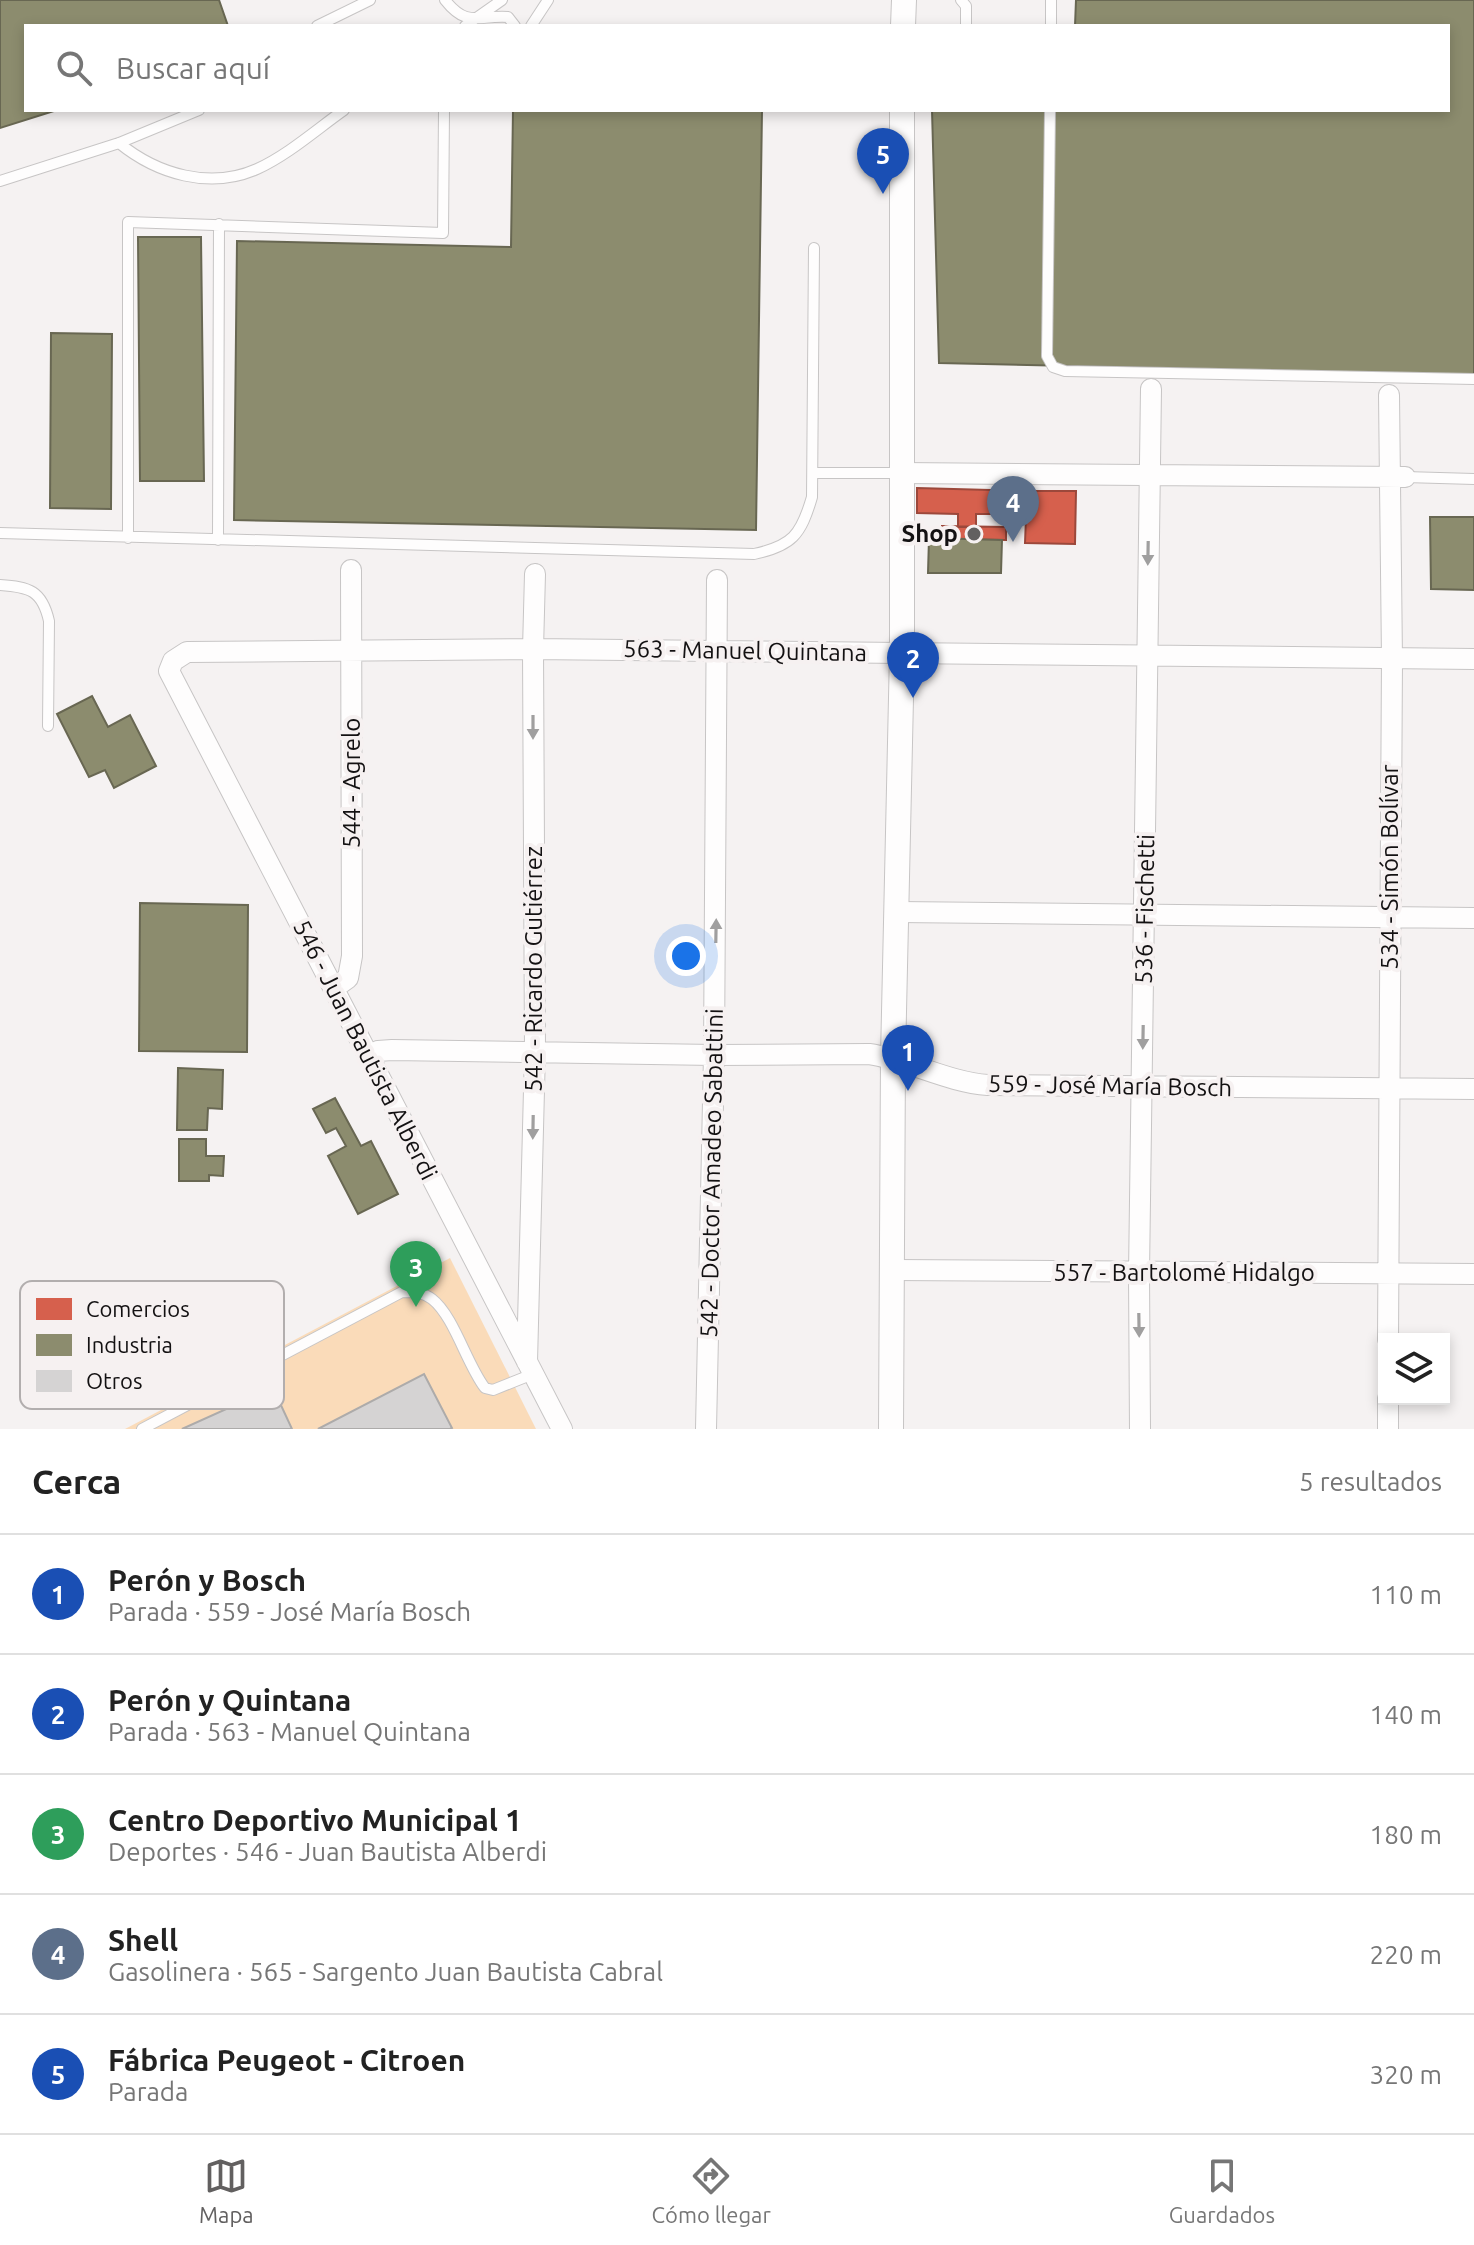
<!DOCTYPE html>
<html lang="es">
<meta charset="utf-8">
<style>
:root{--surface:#fff;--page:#f6f6f6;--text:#222;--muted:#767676;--line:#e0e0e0;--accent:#626060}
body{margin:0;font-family:Ubuntu,sans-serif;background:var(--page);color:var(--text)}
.controls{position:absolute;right:24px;bottom:24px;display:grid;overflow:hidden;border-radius:0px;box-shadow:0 4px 12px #0003}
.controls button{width:72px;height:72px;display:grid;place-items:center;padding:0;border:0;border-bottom:2px solid var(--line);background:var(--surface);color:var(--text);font:40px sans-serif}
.you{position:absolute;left:686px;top:956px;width:28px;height:28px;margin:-20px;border:6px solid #fff;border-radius:50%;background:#1a73e8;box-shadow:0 0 0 12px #1a73e833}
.badge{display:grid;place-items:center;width:52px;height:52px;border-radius:50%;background:var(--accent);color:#fff;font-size:26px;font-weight:700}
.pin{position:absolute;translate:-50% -66px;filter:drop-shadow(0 2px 4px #0008)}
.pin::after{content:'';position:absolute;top:42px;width:28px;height:24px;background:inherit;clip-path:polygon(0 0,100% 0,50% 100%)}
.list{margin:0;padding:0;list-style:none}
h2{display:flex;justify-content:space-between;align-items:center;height:104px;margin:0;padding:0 32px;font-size:34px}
h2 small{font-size:26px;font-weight:400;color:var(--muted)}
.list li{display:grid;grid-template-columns:52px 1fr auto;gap:24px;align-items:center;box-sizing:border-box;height:120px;padding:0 32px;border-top:2px solid var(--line)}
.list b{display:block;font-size:30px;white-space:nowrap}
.list p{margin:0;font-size:26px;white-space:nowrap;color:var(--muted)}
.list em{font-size:26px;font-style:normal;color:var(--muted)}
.icon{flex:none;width:44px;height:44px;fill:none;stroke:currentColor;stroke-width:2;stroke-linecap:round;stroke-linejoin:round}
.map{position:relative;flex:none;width:1474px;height:1429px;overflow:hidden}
.search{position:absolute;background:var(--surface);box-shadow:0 4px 12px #0003;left:24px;right:24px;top:24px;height:88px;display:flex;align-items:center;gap:20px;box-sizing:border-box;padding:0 28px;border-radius:0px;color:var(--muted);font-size:30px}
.sheet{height:704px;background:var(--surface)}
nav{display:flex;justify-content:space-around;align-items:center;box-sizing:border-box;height:112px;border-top:2px solid var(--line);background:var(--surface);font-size:22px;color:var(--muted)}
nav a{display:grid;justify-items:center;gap:4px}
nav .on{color:var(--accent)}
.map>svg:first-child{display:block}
</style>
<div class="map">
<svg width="1474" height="1429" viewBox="0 0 1474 1429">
<rect width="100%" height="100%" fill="#f5f2f2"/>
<path fill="#fadbb9" d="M450 1258 536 1429H125Z"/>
<path fill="#d6604d" stroke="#9c483b" stroke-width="2" d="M917 488 1027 491 1026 514H976V527H958V514L917 513Z
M1027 491H1076L1075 544 1025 543Z
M942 526 1006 527V540L942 539Z"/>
<path fill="#8c8c6e" stroke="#686752" stroke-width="2" d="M0 0H219L228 26H26V110H57L0 128Z
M1076 0H1474V375L939 363 932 110H1448V26H1075Z
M513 110H762L756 530 234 520 237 241 511 247Z
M138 237H201L204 481H140Z
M51 333 112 334 111 509 50 508Z
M1430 517H1474V590L1431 589Z
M929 538 1002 540 1001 573H928Z
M92 696 108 727 130 715 156 766 114 788 105 770 89 777 57 714Z
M140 903 248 905 247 1052 139 1051Z
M178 1068 223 1070 222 1109 208 1108 207 1130H177Z
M335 1098 361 1146 371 1141 398 1194 358 1214 328 1156 346 1146 336 1128 326 1133 313 1109Z
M179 1139H206V1156H224L223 1176 209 1175V1181H179Z"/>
<path fill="#d5d3d3" stroke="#adabaa" stroke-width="2" d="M424 1374 452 1428 450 1429H318Z
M273 1388 292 1429H182Z"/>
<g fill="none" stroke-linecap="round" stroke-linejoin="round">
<g stroke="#c7c5c5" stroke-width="12">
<path id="service" d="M445 0C467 28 478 15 508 17L515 26
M961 0 966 6V26
M317 26 370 0
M465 26 502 0
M531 26 548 0
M1051 26V0
M1050 110 1047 356 1053 367 1065 371 1474 379
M119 143C157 174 210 190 257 169 288 155 317 129 344 110
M0 181 119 143 199 110
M813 473H901
M1405 477 1474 479
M0 533 754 554C792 546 801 535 812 497L814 248
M128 538V222L443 233 444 110
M218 540 219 224
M0 585C29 587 42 590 49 621L48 726
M142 1429 402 1292C413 1292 423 1292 432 1299 454 1316 467 1365 485 1388L493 1390 533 1374"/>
</g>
<g stroke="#c7c5c5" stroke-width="22">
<path id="minor" d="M901 473 1405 477
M898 912 1474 918
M334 988 348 978 352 956 351 570
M368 1056 378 1051 392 1050 714 1055 869 1054C909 1060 947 1082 988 1085L1474 1089
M894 1270 1474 1274
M1388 1339 1392 659 1389 395
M527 1362 535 1051 533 649 535 574
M562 1429 169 671 173 661 187 652 533 649 1474 659
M706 1429 714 1055 717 580
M1140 1429 1139 1274 1151 389
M1388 1429V1399"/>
</g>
<g stroke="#c7c5c5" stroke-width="26">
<path id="tertiary" d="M903 26 904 0
M891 1429 893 1057 902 653V110"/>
</g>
<use href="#service" stroke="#fefdfd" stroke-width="10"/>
<use href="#minor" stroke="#fefdfd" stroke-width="20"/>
<use href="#tertiary" stroke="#fefdfd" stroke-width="24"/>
</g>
<defs><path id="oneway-solid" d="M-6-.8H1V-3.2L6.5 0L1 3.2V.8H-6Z" transform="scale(2)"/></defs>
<g fill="#a09f9f">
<use href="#oneway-solid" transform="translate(1148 553) rotate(91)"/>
<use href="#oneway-solid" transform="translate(533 727) rotate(90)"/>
<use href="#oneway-solid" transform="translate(716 931) rotate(-89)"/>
<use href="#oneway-solid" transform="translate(1143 1037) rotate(91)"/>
<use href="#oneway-solid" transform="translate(533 1127) rotate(91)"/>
<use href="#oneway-solid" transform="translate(1139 1325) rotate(89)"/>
</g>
<circle fill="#626060" stroke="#f6f1f1" stroke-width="3" cx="974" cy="534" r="8"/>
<g text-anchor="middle" stroke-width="8" stroke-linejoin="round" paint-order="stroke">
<g font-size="24" font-weight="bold" fill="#131112" stroke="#f6f1f1" text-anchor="end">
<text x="958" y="542">Shop</text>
</g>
<g font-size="24" fill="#131112" stroke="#f6f1f1">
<text transform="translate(745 651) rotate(1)" y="8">563 - Manuel Quintana</text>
<text transform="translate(352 783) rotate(-90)" y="8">544 - Agrelo</text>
<text transform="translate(1390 867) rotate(-90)" y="8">534 - Simón Bolívar</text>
<text transform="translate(1145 909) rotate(-89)" y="8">536 - Fischetti</text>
<text transform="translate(534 969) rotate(-90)" y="8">542 - Ricardo Gutiérrez</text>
<text transform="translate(365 1050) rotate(63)" y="8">546 - Juan Bautista Alberdi</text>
<text transform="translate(1110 1086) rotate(1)" y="8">559 - José María Bosch</text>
<text transform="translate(712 1173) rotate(-89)" y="8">542 - Doctor Amadeo Sabattini</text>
<text x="1184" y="1281">557 - Bartolomé Hidalgo</text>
</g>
</g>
<rect x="20" y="1281" width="264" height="128" rx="12" fill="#f6f1f1" stroke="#b2aeae" stroke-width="2"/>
<rect x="36" y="1298" width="36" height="22" fill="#d6604d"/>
<rect x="36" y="1334" width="36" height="22" fill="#8c8c6e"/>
<rect x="36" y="1370" width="36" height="22" fill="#d5d3d3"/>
<g font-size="22" fill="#131112">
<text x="86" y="1317">Comercios</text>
<text x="86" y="1353">Industria</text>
<text x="86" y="1389">Otros</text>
</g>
</svg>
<div class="controls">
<button><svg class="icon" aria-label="layers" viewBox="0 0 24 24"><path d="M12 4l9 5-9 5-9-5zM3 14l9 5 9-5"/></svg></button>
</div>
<div class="you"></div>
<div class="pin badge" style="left:908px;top:1091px;background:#1a4fb4">1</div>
<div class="pin badge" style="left:913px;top:698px;background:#1a4fb4">2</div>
<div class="pin badge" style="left:416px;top:1307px;background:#2e9e5b">3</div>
<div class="pin badge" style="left:1013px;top:542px;background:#5c6f8a">4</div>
<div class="pin badge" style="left:883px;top:194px;background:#1a4fb4">5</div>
<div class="search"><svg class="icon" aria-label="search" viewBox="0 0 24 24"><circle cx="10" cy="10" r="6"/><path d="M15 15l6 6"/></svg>Buscar aquí</div>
</div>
<section class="sheet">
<h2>Cerca<small>5 resultados</small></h2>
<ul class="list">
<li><span class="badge" style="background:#1a4fb4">1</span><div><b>Perón y Bosch</b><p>Parada · 559 - José María Bosch</p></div><em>110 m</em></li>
<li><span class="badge" style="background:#1a4fb4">2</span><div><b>Perón y Quintana</b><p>Parada · 563 - Manuel Quintana</p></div><em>140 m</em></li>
<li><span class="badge" style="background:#2e9e5b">3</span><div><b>Centro Deportivo Municipal 1</b><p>Deportes · 546 - Juan Bautista Alberdi</p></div><em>180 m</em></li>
<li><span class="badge" style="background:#5c6f8a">4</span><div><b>Shell</b><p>Gasolinera · 565 - Sargento Juan Bautista Cabral</p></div><em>220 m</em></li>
<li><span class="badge" style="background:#1a4fb4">5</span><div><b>Fábrica Peugeot - Citroen</b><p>Parada</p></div><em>320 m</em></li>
</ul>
</section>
<nav>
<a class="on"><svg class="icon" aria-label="map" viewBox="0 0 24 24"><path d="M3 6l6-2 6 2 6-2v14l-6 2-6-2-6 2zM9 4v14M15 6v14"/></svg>Mapa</a>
<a><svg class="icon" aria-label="directions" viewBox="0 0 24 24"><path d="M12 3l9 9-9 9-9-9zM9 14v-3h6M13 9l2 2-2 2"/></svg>Cómo llegar</a>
<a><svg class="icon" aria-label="saved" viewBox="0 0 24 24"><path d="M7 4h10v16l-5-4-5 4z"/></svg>Guardados</a>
</nav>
